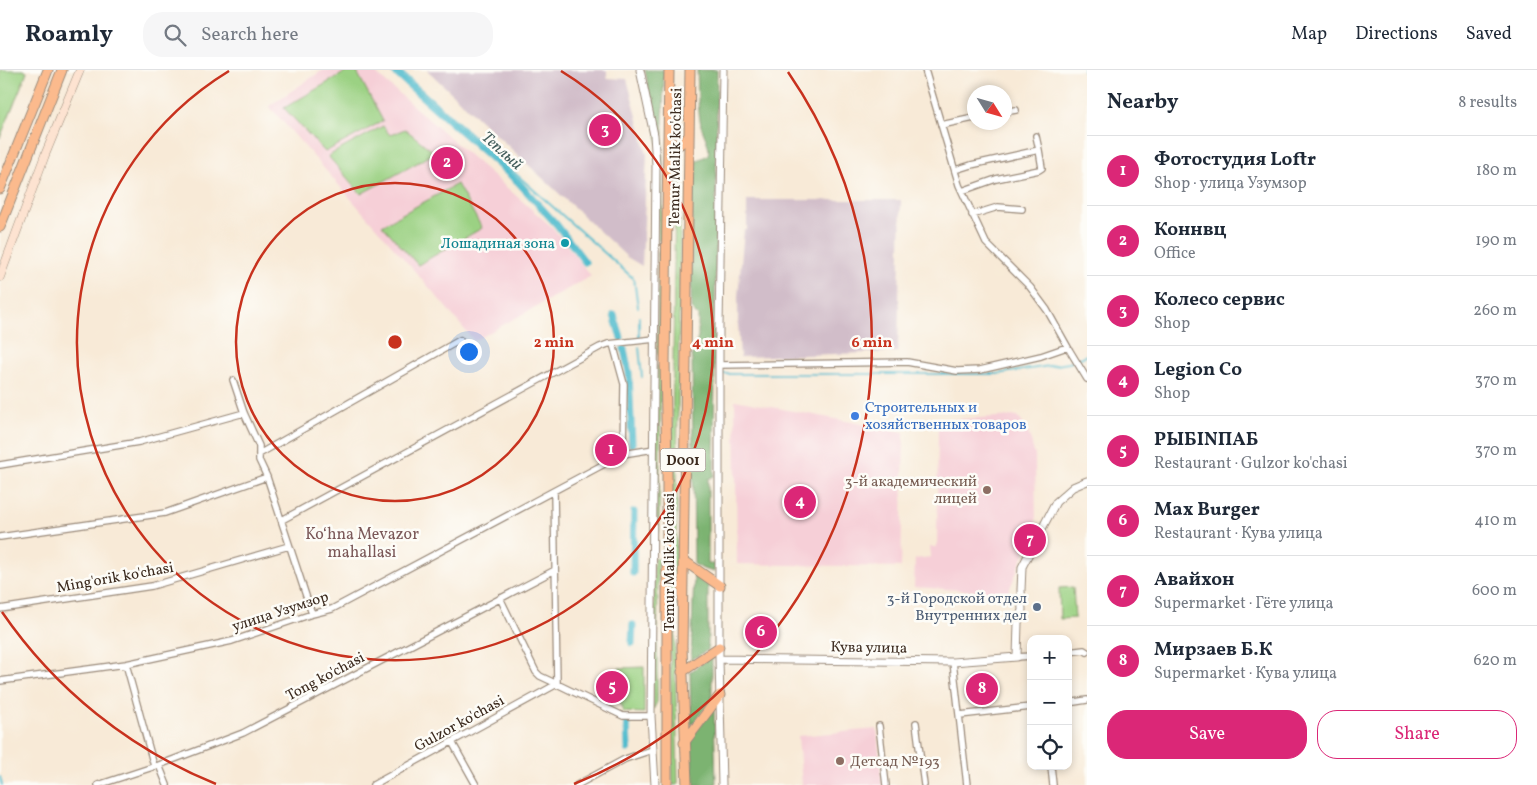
<!DOCTYPE html>
<meta charset="utf-8">
<style>
:root{--surface:#fff;--page:#f6f6f7;--text:#1f2937;--muted:#747a83;--line:#e0e1e3;--accent:#db2777}
body{margin:0;font-family:Vollkorn,serif;background:var(--page);color:var(--text)}
.controls{position:absolute;right:15px;bottom:15px;display:grid;overflow:hidden;border-radius:10px;box-shadow:0 2px 8px #0003}
.controls button{width:45px;height:45px;display:grid;place-items:center;padding:0;border:0;border-bottom:1px solid var(--line);background:var(--surface);color:var(--text);font:25px sans-serif}
.compass{position:absolute;left:967px;top:15px;width:45px;height:45px;border-radius:50%;background:var(--surface);box-shadow:0 2px 8px #0003;rotate:127deg}
.you{position:absolute;left:468px;top:281px;width:18px;height:18px;margin:-12px;border:4px solid #fff;border-radius:50%;background:#1a73e8;box-shadow:0 0 0 8px #1a73e833}
.badge{display:grid;place-items:center;width:32px;height:32px;border-radius:50%;background:var(--accent);color:#fff;font-size:16px;font-weight:700}
.pin{position:absolute;translate:-50% -50%;border:2px solid #fff;box-shadow:0 1px 5px #0006}
.list{margin:0;padding:0;list-style:none}
h2{display:flex;justify-content:space-between;align-items:center;height:65px;margin:0;padding:0 20px;font-size:21px}
h2 small{font-size:16px;font-weight:400;color:var(--muted)}
.list li{display:grid;grid-template-columns:32px 1fr auto;gap:15px;align-items:center;box-sizing:border-box;height:70px;padding:0 20px;border-top:1px solid var(--line)}
.list b{display:block;font-size:19px;white-space:nowrap}
.list p{margin:0;font-size:16px;white-space:nowrap;color:var(--muted)}
.list em{font-size:16px;font-style:normal;color:var(--muted)}
.actions{display:flex;gap:10px;padding:15px 20px}
.actions a{flex:1;padding:11px 0;border:1px solid var(--accent);border-radius:20px;text-align:center;font-size:18px;color:var(--accent)}
.actions .main{background:var(--accent);color:#fff}
.icon{flex:none;width:28px;height:28px;fill:none;stroke:currentColor;stroke-width:2;stroke-linecap:round;stroke-linejoin:round}
.map{position:relative;flex:none;width:1087px;height:715px;overflow:hidden}
header{display:flex;align-items:center;gap:30px;box-sizing:border-box;height:70px;padding:0 25px;background:var(--surface);border-bottom:1px solid var(--line)}
header strong{font-size:24px}
nav{display:flex;gap:28px;margin-inline-start:auto;font-size:18px}
.search{width:350px;height:45px;background:var(--page);display:flex;align-items:center;gap:12px;box-sizing:border-box;padding:0 18px;border-radius:20px;color:var(--muted);font-size:19px}
main{display:flex}
aside{flex:1;background:var(--surface)}
.map>svg:first-child{display:block}
</style>
<header>
<strong>Roamly</strong>
<div class="search"><svg class="icon" aria-label="search" viewBox="0 0 24 24"><circle cx="10" cy="10" r="6"/><path d="M15 15l6 6"/></svg>Search here</div>
<nav><a>Map</a><a>Directions</a><a>Saved</a></nav>
</header>
<main>
<div class="map">
<svg width="1087" height="715" viewBox="0 0 1087 715">
<rect width="100%" height="100%" fill="#fdfcf7"/>
<filter id="ink" filterUnits="userSpaceOnUse"><feTurbulence type="fractalNoise" baseFrequency=".02" numOctaves="2"/><feDisplacementMap in="SourceGraphic" scale="10" xChannelSelector="R" yChannelSelector="G"/><feConvolveMatrix kernelMatrix="1 2 1 2 8 2 1 2 1" color-interpolation-filters="sRGB"/></filter>
<filter id="wash" filterUnits="userSpaceOnUse"><feTurbulence type="fractalNoise" baseFrequency=".0096" numOctaves="4" result="noise"/><feDisplacementMap in="SourceGraphic" scale="20" xChannelSelector="R" yChannelSelector="G"/><feGaussianBlur stdDeviation="1.12" result="paint"/><feColorMatrix in="noise" values="0 0 0 0 0 0 0 0 0 0 0 0 0 0 0 0 0 1.4 0 .05"/><feComposite in="paint" operator="in"/></filter>
<g filter="url(#wash)">
<rect width="100%" height="100%" fill="#f8ead7"/>
<path fill="#f6cfd7" d="M323 0H372L553 158 591 206 474 271 434 223 269 36Z
M735 330 904 362 901 497 737 494Z
M1018 346 1029 364 1035 386 1036 454 1008 523 914 517 915 489 931 487 930 477H937L938 350Z
M877 659 882 715H802L798 666Z"/>
<path fill="#d1bdc9" d="M427 0H607V8L627 9 647 84 642 196 627 187Z
M747 130H901L898 282 740 287 738 251V226L744 160H747Z"/>
<path fill="#9bd183" stroke="#6b7e50" d="M0 0H23L27 2 0 68Z
M349 0H356L383 51 325 82 284 38Z
M655 53 663 56 662 167 658 172 659 80Z
M383 56 390 65 405 59 435 83 361 124 328 86Z
M681 90 675 582 678 715H673L670 580 675 108Z
M457 114 482 158 418 195 382 155Z
M662 177 661 288 657 283 658 183Z
M657 295 661 300 659 462H655Z
M654 488 658 489 657 632 653 640Z
M1073 517 1075 548 1060 549 1059 518Z
M644 597V643L623 642V638L618 629 619 598Z"/>
<path fill="#7cb371" stroke="#5c6e48" d="M645 0H664L663 56 655 53Z
M697 0H717L714 406 708 409V493L715 494 714 502 703 499 694 494 692 287 698 267V246L691 239 692 93 708 85C711 75 703 65 701 55 697 37 698 18 697 0Z
M694 503 708 511V580L691 590Z
M712 586V629L691 656 690 602Z
M714 639 716 715H693L691 668Z"/>
<g fill="none" stroke-linecap="round" stroke-linejoin="round">
<path stroke="#51bccd" stroke-width="2" d="M399 0 634 209 638 237
M639 247V268
M639 277 642 307
M723 304H997L1069 293 1087 285
M0 707 2 715"/>
<path stroke="#51bccd" stroke-width="7" d="M392 0 518 112 557 155 585 192
M1086 0 1087 1
M614 245 621 268
M624 279 629 303 632 374
M633 503 634 442
M632 573 633 555
M627 653 628 679"/>
</g>
</g>
<g filter="url(#ink)">
<g fill="none" stroke-linecap="round" stroke-linejoin="round">
<g stroke="#9a8a7a" stroke-width="8">
<path id="minor" d="M925 0 959 115 986 173 1030 217 1047 240 1070 281 1087 309
M1004 42 1016 40
M941 55 974 48
M955 100 971 95 1039 80 1036 66
M962 121 996 109 1039 100 1042 98 1039 80
M972 145 998 137 1022 139
M613 274 624 314 623 384
M719 295 907 292 957 301 980 300 1041 286 1067 277
M233 310 244 343 259 376V390L267 407 312 544
M259 384 460 270
M0 395 139 372 244 343
M282 450 600 277 608 274 655 269
M0 467 165 443 267 407
M500 528 536 602 540 606 557 614 554 421
M0 539 152 516 289 476
M1068 582 1084 580 1087 582
M1017 587 1031 586
M953 592 967 715
M126 594 154 696
M0 611 126 594 232 571 312 544 332 539 623 384 654 379
M1068 633 1087 630
M960 645 1031 637
M916 653 924 715
M879 656 886 715
M452 672 476 715
M159 695 167 715
M1051 696 1053 715
M98 715 159 695 243 663 555 500
M373 715 557 614 623 646H651
M577 715 625 689 652 680"/>
</g>
<g stroke="#9a8a7a" stroke-width="9">
<path id="tertiary" d="M640 0 654 65 656 95 651 646 655 715
M719 589 953 592 1017 587 1018 553 1022 540 1021 520 1022 497 1056 432 1073 417 1087 411
M722 715 719 589V257L723 0"/>
</g>
<g stroke="#9a8a7a" stroke-width="9">
<path id="secondary" d="M0 207 45 85 80 0"/>
</g>
<g stroke="#9a8a7a" stroke-width="11">
<path id="trunk" d="M668 69 673 74 679 75 689 66
M0 119 48 0
M0 157 62 0
M683 490 720 516
M682 602 719 577
M684 673 720 625
M667 715V399L665 292 669 0
M687 715 682 578 690 0"/>
</g>
<use href="#minor" stroke="#fff" stroke-width="5.5"/>
<use href="#tertiary" stroke="#fff" stroke-width="7"/>
<use href="#secondary" stroke="#fde3d1" stroke-width="8"/>
<use href="#trunk" stroke="#fbba8d" stroke-width="9"/>
</g>
</g>
<g fill="none" stroke="#c8321e" stroke-width="2.5">
<circle cx="395" cy="272" r="159"/>
<path d="M561 1A318 318 0 1 1 229 1"/>
<path d="M216 714A477 477 0 0 1 2 542M788 2A477 477 0 0 1 574 714"/>
</g>
<circle fill="#0f9aa8" stroke="#fdfcf7" stroke-width="2" cx="565" cy="173" r="5"/>
<circle fill="#3f7fe0" stroke="#fdfcf7" stroke-width="2" cx="855" cy="346" r="5"/>
<g fill="#8d6e63" stroke="#fdfcf7" stroke-width="2">
<circle cx="987" cy="420" r="5"/>
<circle cx="840" cy="691" r="5"/>
</g>
<circle fill="#5c6f8a" stroke="#fdfcf7" stroke-width="2" cx="1037" cy="537" r="5"/>
<g text-anchor="middle" stroke-width="5" stroke-linejoin="round" paint-order="stroke">
<rect fill="#fdfcf7" stroke="#75695f" stroke-width="1" x="660.5" y="378.5" width="45" height="23" rx="4"/>
<g font-size="14" font-weight="bold" fill="#3b2a1e">
<text x="683" y="395">D001</text>
</g>
<g font-size="15" fill="#3b2a1e" stroke="#fdfcf7">
<text transform="translate(675 87) rotate(-89)" y="5">Temur Malik ko'chasi</text>
<text transform="translate(669 492) rotate(-90)" y="5">Temur Malik ko'chasi</text>
<text transform="translate(115 507) rotate(-10)" y="5">Ming'orik ko'chasi</text>
<text transform="translate(280 541) rotate(-18)" y="5">улица Узумзор</text>
<text transform="translate(869 577) rotate(1)" y="5">Кува улица</text>
<text transform="translate(325 606) rotate(-28)" y="5">Tong ko'chasi</text>
<text transform="translate(459 653) rotate(-29)" y="5">Gulzor ko'chasi</text>
</g>
<g font-size="15" fill="#0d838f" stroke="#fdfcf7" text-anchor="end">
<text x="555" y="178">Лошадиная зона</text>
</g>
<g font-size="15" fill="#366cbe" stroke="#fdfcf7" text-anchor="start">
<text x="865" y="342">Строительных и<tspan x="865" dy="17">хозяйственных товаров</tspan></text>
</g>
<g font-size="15" fill="#785e54" stroke="#fdfcf7" text-anchor="end">
<text x="977" y="416">3-й академический<tspan x="977" dy="17">лицей</tspan></text>
<text x="850" y="696" text-anchor="start">Детсад №193</text>
</g>
<g font-size="15" fill="#4e5e75" stroke="#fdfcf7" text-anchor="end">
<text x="1027" y="533">3-й Городской отдел<tspan x="1027" dy="17">Внутренних дел</tspan></text>
</g>
<g font-size="16" font-style="italic" fill="#435d5b" stroke="#fdfcf7">
<text transform="translate(503 80) rotate(42)" y="6">Теплый</text>
</g>
<g font-size="16" fill="#7b5858" stroke="#fdfcf7">
<text x="362" y="469">Koʻhna Mevazor<tspan x="362" dy="18">mahallasi</tspan></text>
</g>
</g>
<circle cx="395" cy="272" r="8" fill="#c8321e" stroke="#fdfcf7" stroke-width="2.5"/>
<g font-size="15" text-anchor="middle" font-weight="bold" fill="#c8321e" stroke="#fdfcf7" stroke-width="5" stroke-linejoin="round" paint-order="stroke">
<text x="554" y="277">2 min</text>
<text x="713" y="277">4 min</text>
<text x="872" y="277">6 min</text>
</g>
</svg>
<div class="controls">
<button>+</button>
<button>−</button>
<button><svg class="icon" aria-label="locate" viewBox="0 0 24 24"><circle cx="12" cy="12" r="6"/><path d="M12 2v4M12 18v4M2 12h4M18 12h4"/></svg></button>
</div>
<svg class="compass" viewBox="-18 -18 36 36"><path d="M0-13l5 13h-10z" fill="#e53935"/><path d="M0 13l5-13h-10z" fill="#747a83"/></svg>
<div class="you"></div>
<div class="pin badge" style="left:611px;top:380px">1</div>
<div class="pin badge" style="left:447px;top:93px">2</div>
<div class="pin badge" style="left:605px;top:60px">3</div>
<div class="pin badge" style="left:800px;top:432px">4</div>
<div class="pin badge" style="left:612px;top:617px">5</div>
<div class="pin badge" style="left:761px;top:562px">6</div>
<div class="pin badge" style="left:1030px;top:470px">7</div>
<div class="pin badge" style="left:982px;top:619px">8</div>
</div>
<aside>
<h2>Nearby<small>8 results</small></h2>
<ul class="list">
<li><span class="badge">1</span><div><b>Фотостудия Loftr</b><p>Shop · улица Узумзор</p></div><em>180 m</em></li>
<li><span class="badge">2</span><div><b>Коннвц</b><p>Office</p></div><em>190 m</em></li>
<li><span class="badge">3</span><div><b>Колесо сервис</b><p>Shop</p></div><em>260 m</em></li>
<li><span class="badge">4</span><div><b>Legion Co</b><p>Shop</p></div><em>370 m</em></li>
<li><span class="badge">5</span><div><b>РЫБINПАБ</b><p>Restaurant · Gulzor ko'chasi</p></div><em>370 m</em></li>
<li><span class="badge">6</span><div><b>Max Burger</b><p>Restaurant · Кува улица</p></div><em>410 m</em></li>
<li><span class="badge">7</span><div><b>Авайхон</b><p>Supermarket · Гёте улица</p></div><em>600 m</em></li>
<li><span class="badge">8</span><div><b>Мирзаев Б.К</b><p>Supermarket · Кува улица</p></div><em>620 m</em></li>
</ul>
<div class="actions"><a class="main">Save</a><a>Share</a></div>
</aside>
</main>
